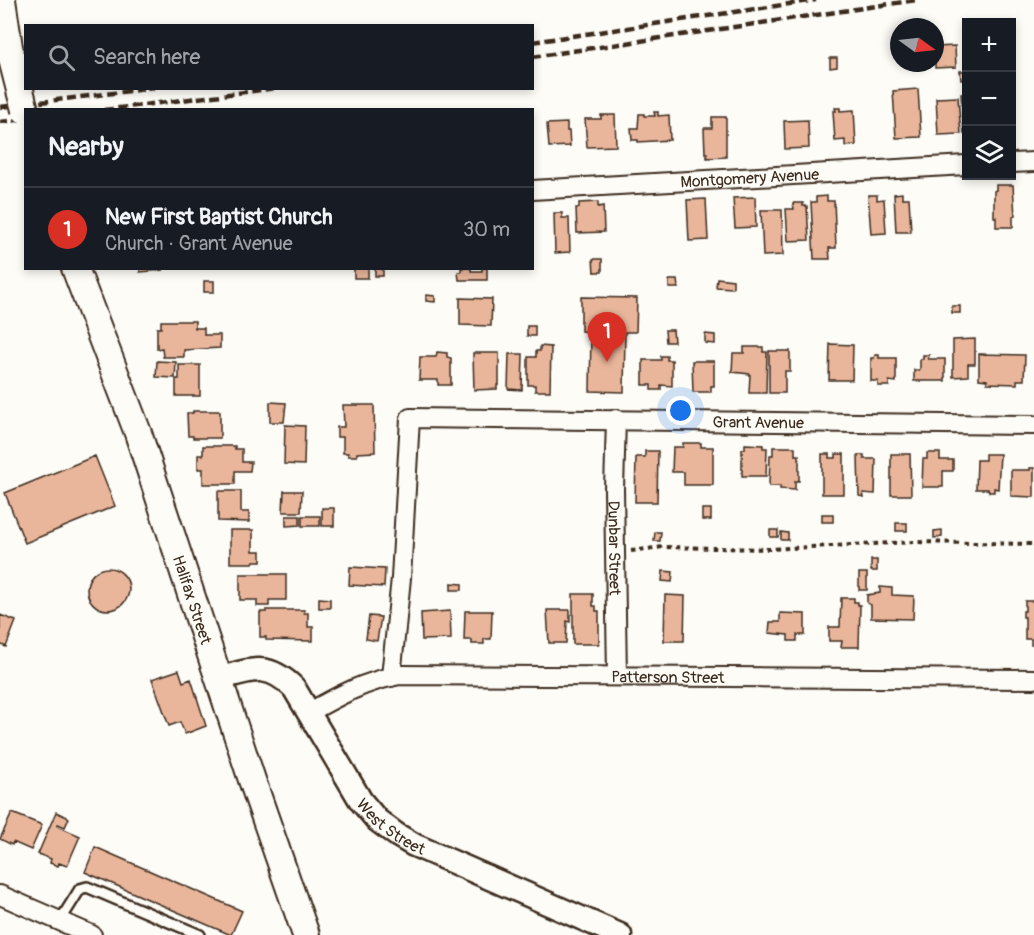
<!DOCTYPE html>
<meta charset="utf-8">
<style>
:root{--surface:#171b24;--page:#20242c;--text:#f1f3f6;--muted:#9ea1a6;--line:#363941;--accent:#d93025}
body{margin:0;font-family:Pangolin,sans-serif;background:var(--page);color:var(--text)}
.controls{position:absolute;right:18px;top:18px;display:grid;overflow:hidden;border-radius:0px;box-shadow:0 3px 9px #0003}
.controls button{width:54px;height:54px;display:grid;place-items:center;padding:0;border:0;border-bottom:2px solid var(--line);background:var(--surface);color:var(--text);font:30px sans-serif}
.compass{position:absolute;left:890px;top:18px;width:54px;height:54px;border-radius:50%;background:var(--surface);box-shadow:0 3px 9px #0003;rotate:105deg}
.you{position:absolute;left:681px;top:411px;width:21px;height:21px;margin:-15px;border:4px solid #fff;border-radius:50%;background:#1a73e8;box-shadow:0 0 0 9px #1a73e833}
.badge{display:grid;place-items:center;width:39px;height:39px;border-radius:50%;background:var(--accent);color:#fff;font-size:20px;font-weight:700}
.pin{position:absolute;translate:-50% -50px;filter:drop-shadow(0 2px 3px #0008)}
.pin::after{content:'';position:absolute;top:32px;width:21px;height:18px;background:inherit;clip-path:polygon(0 0,100% 0,50% 100%)}
.list{margin:0;padding:0;list-style:none}
h2{display:flex;justify-content:space-between;align-items:center;height:78px;margin:0;padding:0 24px;font-size:26px}
h2 small{font-size:20px;font-weight:400;color:var(--muted)}
.list li{display:grid;grid-template-columns:39px 1fr auto;gap:18px;align-items:center;box-sizing:border-box;height:84px;padding:0 24px;border-top:2px solid var(--line)}
.list b{display:block;font-size:22px;white-space:nowrap}
.list p{margin:0;font-size:20px;white-space:nowrap;color:var(--muted)}
.list em{font-size:20px;font-style:normal;color:var(--muted)}
.icon{flex:none;width:33px;height:33px;fill:none;stroke:currentColor;stroke-width:2;stroke-linecap:round;stroke-linejoin:round}
.map{position:relative;flex:none;width:1034px;height:935px;overflow:hidden}
.search{position:absolute;background:var(--surface);box-shadow:0 3px 9px #0003;left:24px;top:24px;width:510px;height:66px;display:flex;align-items:center;gap:15px;box-sizing:border-box;padding:0 21px;border-radius:0px;color:var(--muted);font-size:22px}
.panel{position:absolute;background:var(--surface);box-shadow:0 3px 9px #0003;left:24px;top:108px;width:510px;height:162px;border-radius:0px}
.map>svg:first-child{display:block}
</style>
<div class="map">
<svg width="1034" height="935" viewBox="0 0 1034 935">
<rect width="100%" height="100%" fill="#fdfcf7"/>
<filter id="ink" filterUnits="userSpaceOnUse"><feTurbulence type="fractalNoise" baseFrequency=".0167" numOctaves="2"/><feDisplacementMap in="SourceGraphic" scale="12" xChannelSelector="R" yChannelSelector="G"/><feConvolveMatrix kernelMatrix="1 2 1 2 8 2 1 2 1" color-interpolation-filters="sRGB"/></filter>
<g filter="url(#ink)">
<path fill="#e9b69b" stroke="#3b2a1e" stroke-width="1.5" d="M955 46 956 67 935 68V47Z
M830 58H837V67L830 68Z
M960 71H966V80H961Z
M918 89 921 137 896 138 893 91Z
M961 94H966V134H964Z
M958 97 961 134 938 135 936 98Z
M835 108H840V111L854 110 856 145 845 146V140L835 141 833 111H836Z
M654 112H658V116L669 115 670 140 638 142V140H632L631 128H638L639 114H644V116H655Z
M601 115H615L616 146 587 147 585 119H601Z
M712 117H726V157L707 158V153H705L704 128H712Z
M808 120 809 148 785 149 784 121Z
M567 123V131H569L570 146 549 147 547 124Z
M996 185H1013L1015 216H1013V227H996V217H994V191L996 190Z
M902 193V198H909L911 232H896L894 194Z
M868 195H877V200L884 199 886 233 871 234Z
M827 196V201H834L836 248H829L830 259H814L811 202H816V197Z
M755 197 756 227 735 228 733 198Z
M706 199 708 240 689 241 687 200Z
M598 202V207L603 206 604 232 577 233 576 208H579V203Z
M793 203H803V206H807L809 240 788 241 786 209H794Z
M761 210H782L783 255 763 256Z
M554 213H562V218H569L570 252 555 253Z
M593 259H602V272H594Z
M140 268H163V270L140 272Z
M354 268H368V278H354Z
M375 268 383 269V276H375Z
M461 268H471V271H482V268H487V280H459L458 272H461Z
M717 278 733 280V288L716 287Z
M669 280H677L678 288H669Z
M204 281H214V292H204Z
M426 295 435 296V302L426 301Z
M581 297 637 298 636 332H625L624 392 590 391 591 332 581 331Z
M460 298 492 299 491 326 460 325Z
M952 306H960V313H952Z
M161 321H195V328H204V335H220V348L184 350V357H163L162 348 157 349V328H161Z
M527 326H535V336H527Z
M665 330H673L674 342H666Z
M705 334 715 335V344L705 343Z
M975 339V364H968V376L953 377V340Z
M830 344 853 345 852 380H829Z
M540 346 551 347 550 391H535V385H528V357H536V351H540Z
M744 347H763V352H767L766 393H749L750 374 732 372 733 353H744Z
M769 351H790V371H785V393H769Z
M437 352 447 353V357L451 358V385H438V380H419L420 357H436Z
M473 353H499V385H497V389L474 390Z
M509 354H523L522 390 508 389Z
M979 354 1025 355 1024 380H1017V384L987 383V380L979 379Z
M875 355H879V358H896V382L889 381V386H878V381H871V358H874Z
M923 355H929L928 359H945V381H914V370H920V359H923Z
M661 356H667V360H672V386L661 385V390H651V385H643V360H661Z
M157 361 176 362 175 378 156 377Z
M692 361H714V386H711V392H693Z
M179 365H200V396H176V379H179Z
M270 402 286 403 284 422H270Z
M343 405H374L375 452 357 453V456H348V453H343V437H337V427H344Z
M193 411H220V438H193V436H188L187 413H193Z
M285 425 305 426 304 465 284 464Z
M683 443H701V447H713V485H684V472H672L673 447H683Z
M745 444 763 445V448H767L766 476H742V449H745Z
M203 446H235V449H242V462H251L250 471H235V484H203V469H198V455H203Z
M773 447H795V455H799V481H795V490L780 489V486H769L770 455H773Z
M645 451H658L657 502H635L636 457H645Z
M927 453H940V460H953V471H943V487H922L923 459H927Z
M822 454H829V458H836V454H844V494H822Z
M891 454H910L911 495H891Z
M985 454H1000L998 489 994 488V492H989L988 489H976L977 460H985Z
M858 455H864V459H876L875 494 863 493 864 497 859 496Z
M95 456 115 506 25 543 5 493Z
M1030 468H1034V497L1011 496V470H1030Z
M218 491H241V512H249V522L218 521Z
M284 491H302L301 512H283Z
M322 508H334V526H322Z
M702 509H711V520H702Z
M822 514H833V522H822Z
M286 516H300V525L286 526Z
M302 516H320V526H302Z
M896 523H907V531H896Z
M230 530H253V551H261V561H254L253 563H230Z
M770 530H778V537H770Z
M942 530V537L934 538V531Z
M655 532H661L660 541H654Z
M781 532 788 533V540H781Z
M871 560H877V571H871Z
M350 567 385 569 384 587 349 585Z
M87 589a21 21 0 1 1 42 0a21 21 0 1 1-42 0Z
M663 571 673 572 672 582 662 581Z
M859 573H867V590H859Z
M240 574H286V600H269V606H257V600H240Z
M451 583 462 584V590H451Z
M880 587 892 588V595L914 596 913 619 871 618V605L867 603V595L880 593Z
M573 594H593V606H596V611H599V644H573Z
M665 595 685 596 684 641H664Z
M319 598 330 599V608H319Z
M841 598H854V602H858V605H860L859 647H841L842 641H829V627H840Z
M1025 601H1034V645H1031V639H1025V617H1023V611H1025Z
M266 610H304V613H308V627H313V641L266 640V637H260V612H266Z
M547 610H570V622L567 621 566 643H549Z
M450 611 451 639 422 640 421 613Z
M465 611H492L491 639H484V644H472V640H464Z
M780 613 805 614V635H797V641H788V635L769 633 770 622H780Z
M0 615 16 621 6 647 0 644Z
M369 616 381 617 377 641 366 639Z
M179 670 183 682 191 679 206 726 185 734 180 722 169 726 152 679Z
M56 812 69 818 65 827 58 824 57 826 80 836 67 866 59 863 58 866 50 863 51 859 38 854Z
M12 813 42 825 31 850 13 842 12 845 0 839Z
M95 847 242 911 231 935 85 872Z"/>
<g fill="none" stroke-linecap="round" stroke-linejoin="round">
<g stroke="#3b2a1e" stroke-width="14">
<path id="service" d="M60 921 80 889 87 887 200 935"/>
</g>
<g stroke="#3b2a1e" stroke-width="22">
<g id="minor">
<path d="M1012 163 1034 162"/>
<path id="s1" d="M532 190 966 165"/>
<path id="s2" d="M616 419 614 489 617 676"/>
<path id="s3" d="M391 677 401 578 410 418 1034 425"/>
<path id="s4" d="M308 713C338 696 365 681 400 675L1034 679"/>
<path d="M0 895 92 935"/>
</g>
</g>
<g stroke="#3b2a1e" stroke-width="27">
<g id="tertiary">
<path id="s5" d="M218 679C251 670 267 661 294 688L361 801 377 820 397 835 414 845 620 935"/>
</g>
</g>
<g stroke="#3b2a1e" stroke-width="30">
<g id="secondary">
<path d="M2 0 9 47"/>
<path id="s6" d="M75 268 138 433 252 780 306 935"/>
</g>
</g>
<path stroke="#3b2a1e" stroke-width="4" stroke-dasharray="4.5 4.5" stroke-linecap="butt" d="M631 551 663 547 769 549 914 542 1034 544"/>
<use href="#service" stroke="#fdfcf7" stroke-width="9"/>
<use href="#minor" stroke="#fdfcf7" stroke-width="18"/>
<use href="#tertiary" stroke="#fdfcf7" stroke-width="22"/>
<use href="#secondary" stroke="#fdfcf7" stroke-width="26"/>
<path stroke="#3b2a1e" stroke-width="4.5" stroke-dasharray="9 4.5" stroke-linecap="butt" d="M532 42 816 0
M532 57 917 0
M0 107 154 88
M104 110 276 88
M0 122 26 119"/>
<g stroke="#3b2a1e" stroke-width="30" stroke-linecap="butt">
<path id="secondary-bridge" d="M9 47 25 110"/>
</g>
<use href="#secondary-bridge" stroke="#fdfcf7" stroke-width="26"/>
</g>
</g>
<g text-anchor="middle" stroke-width="5" stroke-linejoin="round" paint-order="stroke">
<g font-size="16" fill="#3b2a1e" stroke="#fdfcf7">
<text dy="6" stroke="none"><textPath href="#s1" startOffset="218">Montgomery Avenue</textPath></text>
<text dy="6" stroke="none"><textPath href="#s3" startOffset="608">Grant Avenue</textPath></text>
<text dy="6" stroke="none"><textPath href="#s2" startOffset="129">Dunbar Street</textPath></text>
<text dy="6" stroke="none"><textPath href="#s6" startOffset="352">Halifax Street</textPath></text>
<text dy="6" stroke="none"><textPath href="#s4" startOffset="368">Patterson Street</textPath></text>
<text dy="6" stroke="none"><textPath href="#s5" startOffset="254">West Street</textPath></text>
</g>
</g>
</svg>
<div class="controls">
<button>+</button>
<button>−</button>
<button><svg class="icon" aria-label="layers" viewBox="0 0 24 24"><path d="M12 4l9 5-9 5-9-5zM3 14l9 5 9-5"/></svg></button>
</div>
<svg class="compass" viewBox="-18 -18 36 36"><path d="M0-13l5 13h-10z" fill="#e53935"/><path d="M0 13l5-13h-10z" fill="#9ea1a6"/></svg>
<div class="you"></div>
<div class="pin badge" style="left:607px;top:362px">1</div>
<div class="search"><svg class="icon" aria-label="search" viewBox="0 0 24 24"><circle cx="10" cy="10" r="6"/><path d="M15 15l6 6"/></svg>Search here</div>
<section class="panel">
<h2>Nearby<small></small></h2>
<ul class="list">
<li><span class="badge">1</span><div><b>New First Baptist Church</b><p>Church · Grant Avenue</p></div><em>30 m</em></li>
</ul>
</section>
</div>
